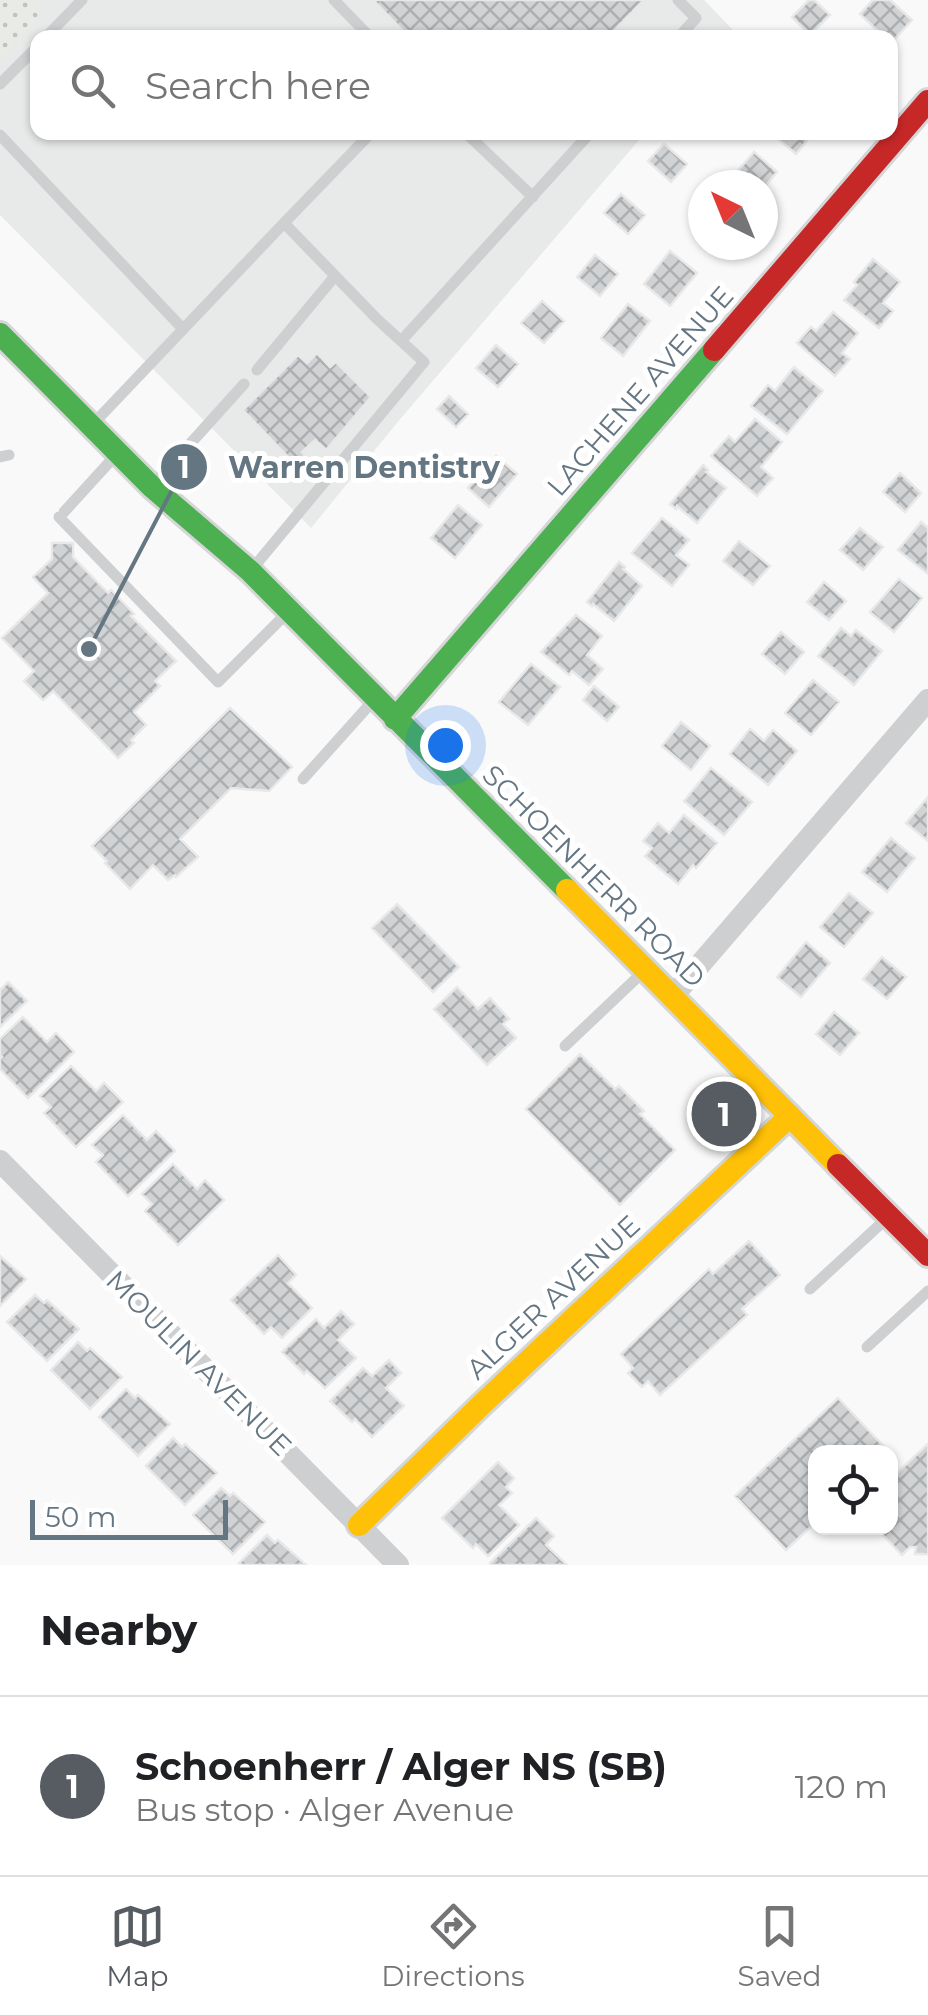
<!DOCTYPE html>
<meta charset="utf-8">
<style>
:root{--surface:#fff;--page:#f2f2f2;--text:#202124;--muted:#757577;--line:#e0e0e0;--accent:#565c61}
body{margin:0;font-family:Montserrat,sans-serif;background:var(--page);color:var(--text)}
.controls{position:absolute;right:30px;bottom:30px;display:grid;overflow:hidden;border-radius:20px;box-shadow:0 2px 8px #0004}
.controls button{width:90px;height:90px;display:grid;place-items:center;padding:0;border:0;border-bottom:2px solid var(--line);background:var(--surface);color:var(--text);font:50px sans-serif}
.compass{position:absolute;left:688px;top:170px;width:90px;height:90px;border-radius:50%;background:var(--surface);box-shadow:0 2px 8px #0004;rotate:317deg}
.scale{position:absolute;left:30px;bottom:25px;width:198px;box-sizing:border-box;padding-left:10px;border:5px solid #657683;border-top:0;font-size:28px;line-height:35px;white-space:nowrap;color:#657683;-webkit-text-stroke:8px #fff;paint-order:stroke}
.you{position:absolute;left:445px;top:745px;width:35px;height:35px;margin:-25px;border:8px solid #fff;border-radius:50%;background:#1a73e8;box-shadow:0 0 0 15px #1a73e833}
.badge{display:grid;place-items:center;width:65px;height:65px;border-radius:50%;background:var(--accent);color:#fff;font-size:32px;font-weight:700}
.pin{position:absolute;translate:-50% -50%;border:5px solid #fff;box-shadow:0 2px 10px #0006}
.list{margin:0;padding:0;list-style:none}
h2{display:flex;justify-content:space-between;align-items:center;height:130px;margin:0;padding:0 40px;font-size:42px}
h2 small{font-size:32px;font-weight:400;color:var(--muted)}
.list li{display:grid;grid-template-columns:65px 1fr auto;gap:30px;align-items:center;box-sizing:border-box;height:180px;padding:0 40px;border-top:2px solid var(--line)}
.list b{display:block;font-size:38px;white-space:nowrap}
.list p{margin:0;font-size:32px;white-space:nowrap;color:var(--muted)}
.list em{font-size:32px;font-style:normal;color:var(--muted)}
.icon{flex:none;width:55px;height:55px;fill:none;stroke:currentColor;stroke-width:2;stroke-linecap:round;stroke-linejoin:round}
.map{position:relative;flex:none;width:928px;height:1565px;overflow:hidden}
.search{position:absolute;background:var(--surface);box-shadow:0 2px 8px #0004;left:30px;right:30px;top:30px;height:110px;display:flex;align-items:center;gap:25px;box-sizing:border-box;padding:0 35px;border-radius:20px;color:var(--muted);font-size:38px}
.sheet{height:310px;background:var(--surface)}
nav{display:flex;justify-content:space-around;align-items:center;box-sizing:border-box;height:140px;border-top:2px solid var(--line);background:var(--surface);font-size:28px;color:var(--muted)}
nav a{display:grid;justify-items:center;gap:5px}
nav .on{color:var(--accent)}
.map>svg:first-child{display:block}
</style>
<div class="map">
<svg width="928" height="1565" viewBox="0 0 928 1565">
<defs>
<pattern id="grass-dots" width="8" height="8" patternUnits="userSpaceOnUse" patternTransform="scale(2.5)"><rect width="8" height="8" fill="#e8ebe6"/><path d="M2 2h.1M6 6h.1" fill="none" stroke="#c0c3c0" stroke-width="1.8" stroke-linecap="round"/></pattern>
<pattern id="building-cross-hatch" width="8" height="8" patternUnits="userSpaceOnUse" patternTransform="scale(2.5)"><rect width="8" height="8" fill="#d0d2d3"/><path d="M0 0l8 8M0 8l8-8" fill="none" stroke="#acafb1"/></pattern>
</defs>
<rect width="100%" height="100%" fill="#f9f9f9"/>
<path fill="#e8e9e9" d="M0 0H704L732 29 726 38H38V132L645 133 401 418 311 528 0 215Z"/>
<path fill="url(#grass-dots)" d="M0 0H37L41 4 38 19 0 59Z"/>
<path fill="url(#building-cross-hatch)" stroke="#e8e8e8" stroke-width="2.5" d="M373 0H644L607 38H410Z
M809 0H814L830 15 810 35 792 17Z
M873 0H890L912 20 891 43 890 38H885L860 14Z
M770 132H814L796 154Z
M664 144 687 164 671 182 648 161Z
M754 152 777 172 763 189V185H733L729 181Z
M621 194 645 215 628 234 604 213Z
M670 251 697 273 670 306 644 284Z
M595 255 618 274 600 296 577 277Z
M873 259 900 282 883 303 893 311 879 328 844 300 857 285 854 282Z
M542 301 564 321 544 343 521 323Z
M628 304 650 321 623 356 601 338Z
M833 312 858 333 842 353 850 359 835 376 797 343 811 327 816 331Z
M496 345 518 364 498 387 476 368Z
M317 353 330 367 336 362 371 397 326 450 315 440 302 452 305 455 297 462 295 460 293 462 243 410 298 355 307 363Z
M794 367 823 391 787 434 751 406 768 385 775 391Z
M449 396 468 414 456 427 437 409Z
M755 419 782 442 761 467 773 478 757 496 711 456 729 436 735 442Z
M496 456 517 474 489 507 468 488Z
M703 465 708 470 706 472 726 488 697 523 677 506 676 509 670 504Z
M900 473 921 493 905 512 883 492Z
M458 505 482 525 455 558 431 538Z
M662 518 689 540 676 555 689 565 672 586 632 553Z
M921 522 928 528V574L898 550Z
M860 528 883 547 863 570 840 550Z
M739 541 770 566 753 585 723 561Z
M52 543H73V557L108 593 111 590 134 614 131 616 176 661 155 681 160 686 134 712 146 725 131 740 134 743 118 758 53 691 43 700 24 681 34 671 2 638 48 593 33 577 52 559Z
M619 562 625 567 623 569 642 586 614 621 593 604 592 606 587 602Z
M899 579 922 598 894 632 870 612Z
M824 582 846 601 829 620 807 602Z
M576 615 602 636 587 655 603 669 589 685 572 671 569 675 541 652Z
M841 628 851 636 856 630 882 651 854 685 818 656Z
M781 632 804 652 785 674 762 654Z
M531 664 560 687 528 725 499 702Z
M813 680 839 702 811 735 785 713Z
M594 686 619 707 607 721 583 700Z
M230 708 292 767 269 791 231 788 180 839 198 857 176 877 175 875 168 880 153 865 130 889 105 863 107 861 92 846Z
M681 722 710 746 691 770 662 746Z
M750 729 764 741 773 730 797 751 768 785 730 754Z
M711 768 752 802 724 835 684 801Z
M928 797V841L906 823Z
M684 815 717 843 696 868 693 865 678 884 645 856 652 848 643 841 658 823 669 833Z
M891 838 915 858 887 892 862 872Z
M849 893 873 913 844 947 820 927Z
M397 904 459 967 433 992 372 928Z
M806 942 830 963 801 997 777 977Z
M882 957 906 977 887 999 863 979Z
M8 982 27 1001 0 1027V990Z
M457 987 478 1009 490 998 509 1019 503 1024 516 1038 487 1065 434 1009Z
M834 1012 859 1033 840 1055 816 1034Z
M23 1017 47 1042 56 1033 74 1052 28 1098 0 1069V1059L2 1057 0 1055V1039Z
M580 1054 615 1089 619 1086 644 1111 640 1114 675 1150 620 1205 526 1109Z
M71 1066 96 1091 104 1083 123 1102 76 1147 44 1113 51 1107 40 1096Z
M123 1115 147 1140 156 1131 175 1151 128 1196 96 1162 103 1155 92 1145Z
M173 1164 197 1189 205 1180 224 1200 178 1245 145 1211 152 1204 142 1194Z
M749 1241 780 1275 742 1309 747 1315 660 1395 648 1381 642 1387 628 1373 633 1368 621 1354 709 1269 713 1274Z
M278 1255 296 1275 288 1283 312 1308 282 1338 271 1327 264 1334 231 1300Z
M0 1256 26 1279 0 1306Z
M35 1295 44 1303 47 1300 79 1329 47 1361 7 1322Z
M341 1311 354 1324 338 1340 356 1358 325 1388 307 1371 304 1374 282 1352 316 1319 324 1328Z
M78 1342 87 1351 90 1348 122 1377 90 1409 51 1370Z
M389 1360 401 1373 386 1388 404 1406 372 1437 355 1419 352 1422 330 1401 363 1368 372 1376Z
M126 1389 135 1398 138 1395 170 1424 138 1456 99 1417Z
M838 1398 889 1452H816V1522L786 1550 735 1496Z
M173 1438 182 1447 185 1444 217 1473 185 1505 146 1466Z
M928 1444V1554H915L916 1547H910L902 1555 876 1528H890V1479Z
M498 1462 514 1478 506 1487 512 1493 499 1505 519 1525 488 1556 476 1544 473 1548 442 1518Z
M221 1488 230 1496 233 1493 265 1522 233 1554 193 1515Z
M536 1518 554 1536 546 1545 567 1565H491L490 1563Z
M267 1535 275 1543 278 1540 306 1565H242L239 1563Z"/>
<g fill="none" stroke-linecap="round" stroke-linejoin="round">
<g stroke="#d5d6d7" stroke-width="28">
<path id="fast" d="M0 334 152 487 250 571 567 890
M395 719 714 350"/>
</g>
<g stroke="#d5d6d7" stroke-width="28">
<path id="slow" d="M567 890 838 1165
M359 1525 480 1406 790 1116"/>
</g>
<g stroke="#d5d6d7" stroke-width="28">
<path id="jam" d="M714 350 928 101
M838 1165 928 1255"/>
</g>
<path stroke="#cecfd0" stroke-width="11" d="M334 0 371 38
M45 38 82 0
M678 38 696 18 678 0
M0 84 38 46
M465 132 533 197
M0 135 183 329
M284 223 372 132
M401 341 591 132
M257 370 335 276
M94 423 284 223 377 319 424 362 253 568
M0 457 9 455
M153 485 244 384
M64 512 115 456
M59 517 218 682 288 612
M303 779 372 702
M565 1046 642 973
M810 1289 886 1219
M867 1347 928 1291"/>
<path stroke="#cecfd0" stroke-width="22" d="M672 997 928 700
M0 1161 398 1565"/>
<use href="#fast" stroke="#4caf50" stroke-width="22"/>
<use href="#slow" stroke="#ffc107" stroke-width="22"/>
<use href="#jam" stroke="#c62828" stroke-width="22"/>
</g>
<g text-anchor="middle" stroke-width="10" stroke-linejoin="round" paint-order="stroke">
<g font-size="28" fill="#657683" stroke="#fff">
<text transform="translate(640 391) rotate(-49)" y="10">LACHENE AVENUE</text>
<text transform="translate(594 876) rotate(45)" y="10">SCHOENHERR ROAD</text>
<text transform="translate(553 1297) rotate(-43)" y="10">ALGER AVENUE</text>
<text transform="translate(199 1363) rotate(45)" y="10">MOULIN AVENUE</text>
</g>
</g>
<path fill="none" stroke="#657683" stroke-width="4" d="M89 649L184 467"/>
<g fill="#657683" stroke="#fff" stroke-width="4">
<circle cx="89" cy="649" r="10"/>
<circle cx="184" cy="467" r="25"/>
</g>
<g font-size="30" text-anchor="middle" font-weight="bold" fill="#fff">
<text x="184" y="478">1</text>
</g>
<g font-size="30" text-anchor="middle" font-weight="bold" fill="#657683" stroke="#fff" stroke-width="10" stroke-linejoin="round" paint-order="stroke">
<text x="364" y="478">Warren Dentistry</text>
</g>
</svg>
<div class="controls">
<button><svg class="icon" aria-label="locate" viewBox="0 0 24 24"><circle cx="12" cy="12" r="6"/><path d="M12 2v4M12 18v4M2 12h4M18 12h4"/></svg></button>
</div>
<svg class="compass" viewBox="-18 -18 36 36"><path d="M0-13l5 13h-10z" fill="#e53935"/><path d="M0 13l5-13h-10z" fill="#757577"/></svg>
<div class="scale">50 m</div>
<div class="you"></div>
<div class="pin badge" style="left:724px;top:1114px">1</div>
<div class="search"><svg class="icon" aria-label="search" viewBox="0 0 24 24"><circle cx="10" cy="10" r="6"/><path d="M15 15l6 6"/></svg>Search here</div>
</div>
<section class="sheet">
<h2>Nearby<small></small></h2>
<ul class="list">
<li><span class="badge">1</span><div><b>Schoenherr / Alger NS (SB)</b><p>Bus stop · Alger Avenue</p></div><em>120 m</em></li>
</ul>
</section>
<nav>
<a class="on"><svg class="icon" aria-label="map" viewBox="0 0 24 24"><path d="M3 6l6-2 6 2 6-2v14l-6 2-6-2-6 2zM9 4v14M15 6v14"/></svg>Map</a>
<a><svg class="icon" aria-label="directions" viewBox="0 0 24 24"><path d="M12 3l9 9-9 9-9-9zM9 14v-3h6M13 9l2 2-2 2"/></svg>Directions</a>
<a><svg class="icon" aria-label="saved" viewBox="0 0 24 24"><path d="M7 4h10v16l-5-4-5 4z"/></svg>Saved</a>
</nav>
